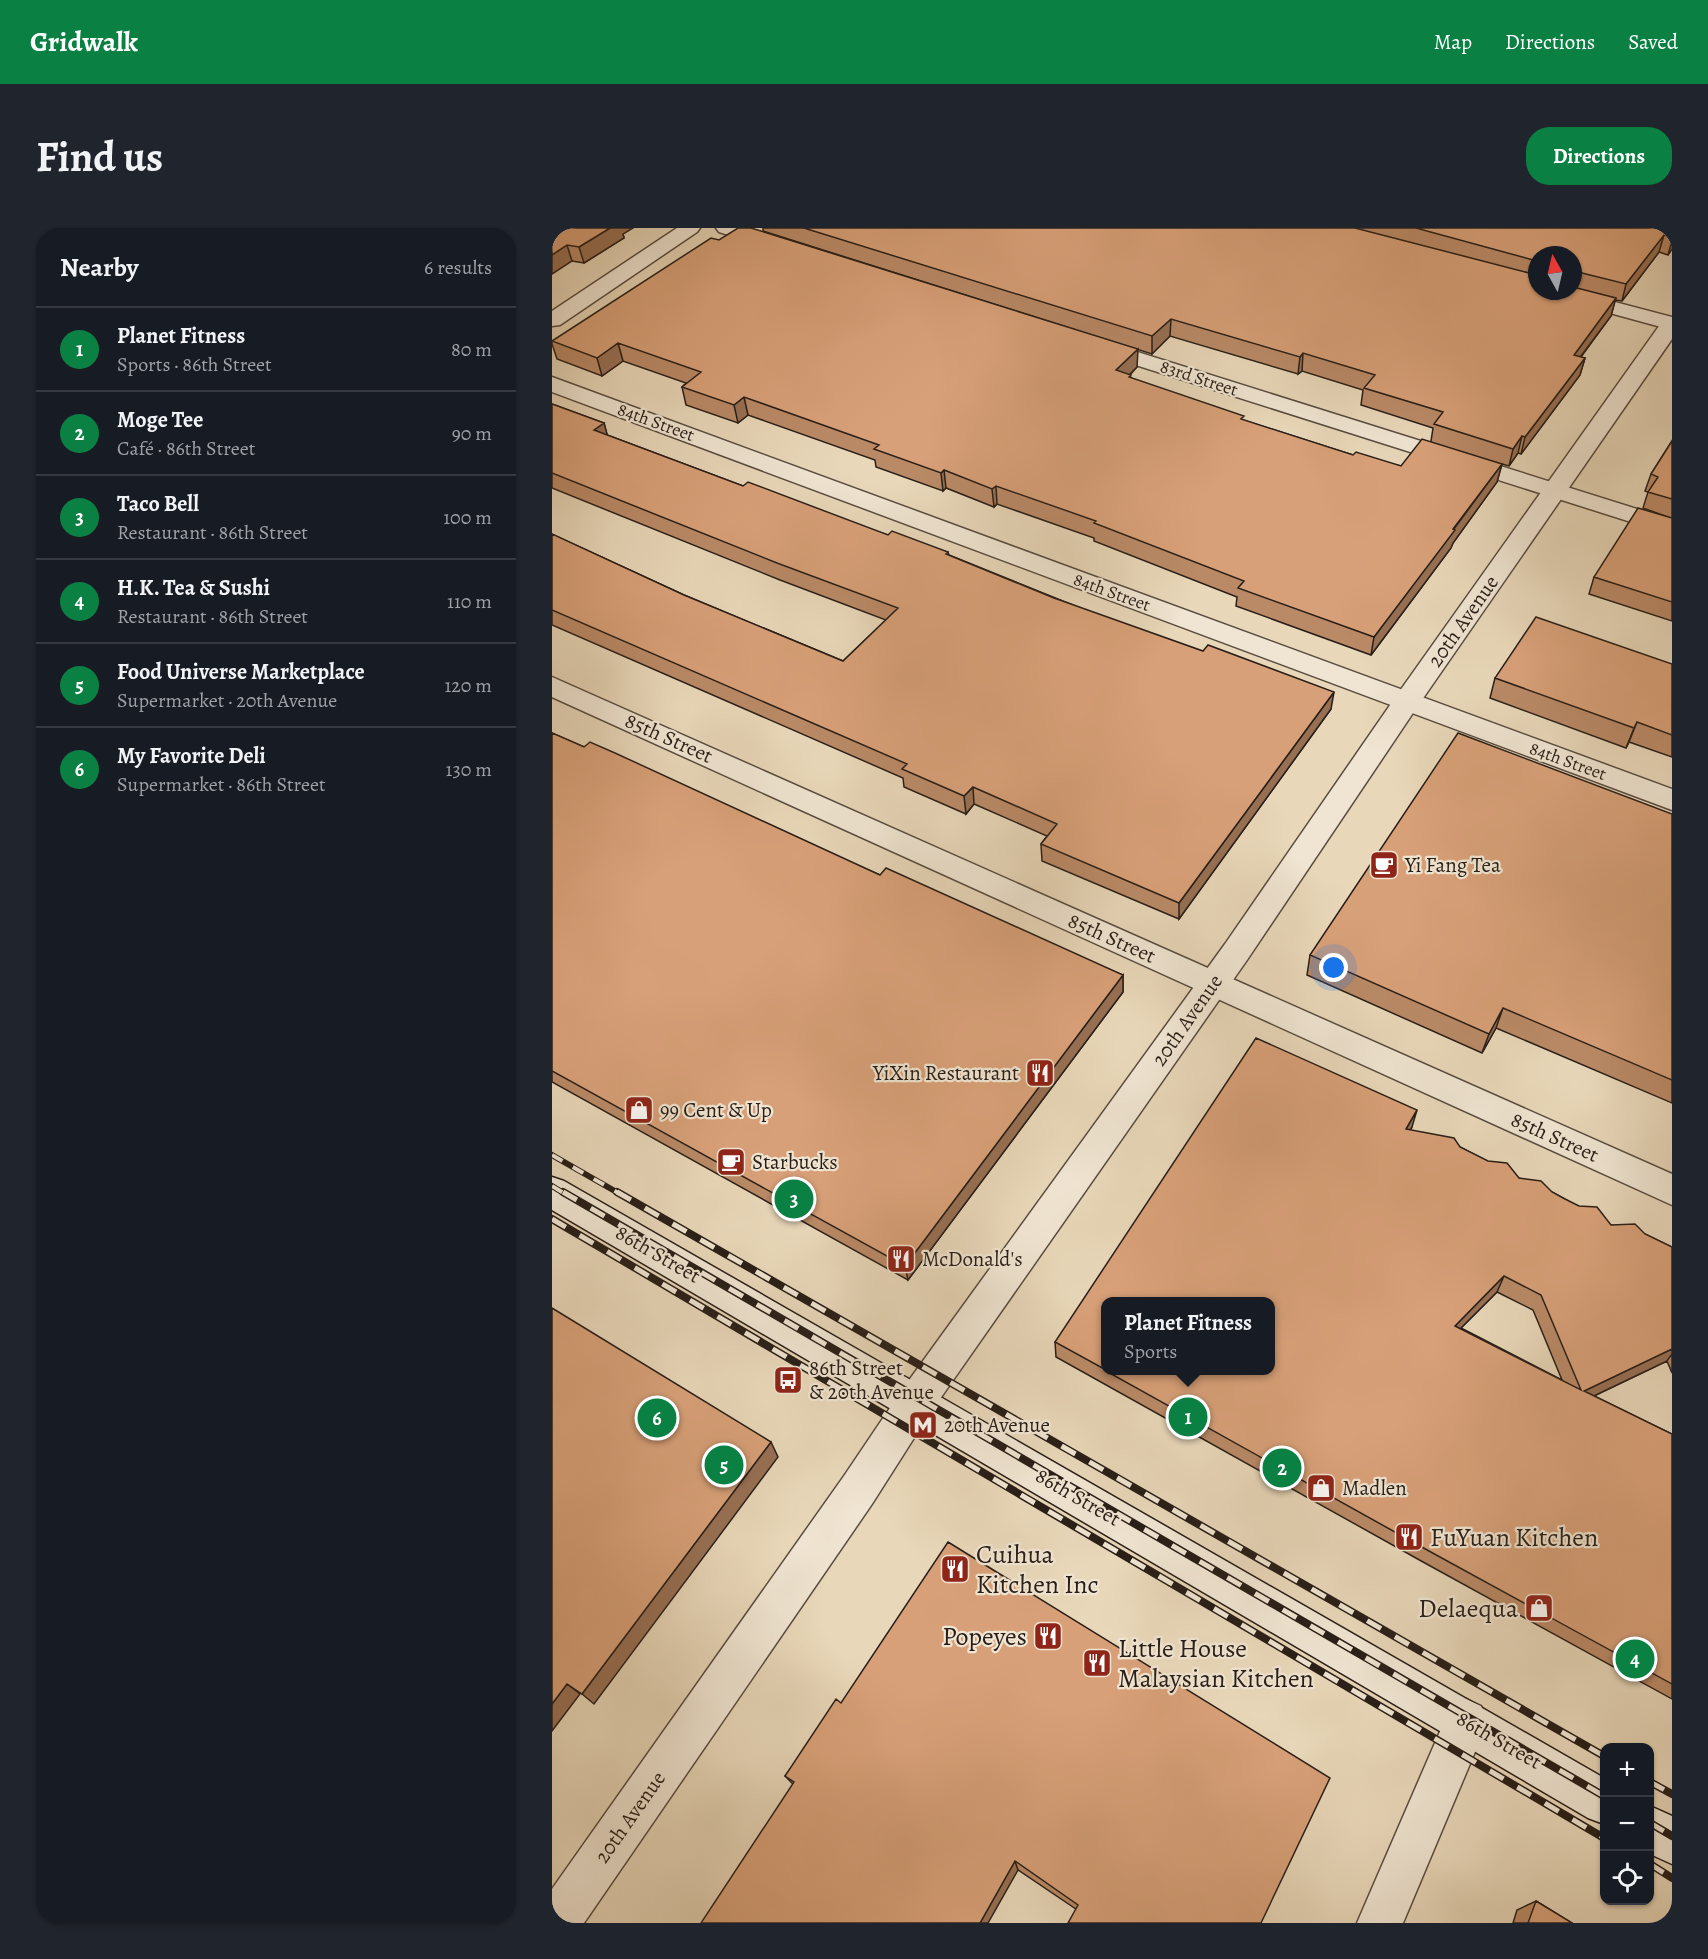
<!DOCTYPE html>
<meta charset="utf-8">
<style>
:root{--surface:#171b24;--page:#20242c;--text:#f1f3f6;--muted:#9ea1a6;--line:#363941;--accent:#0b8043}
body{margin:0;font-family:Alegreya,serif;background:var(--page);color:var(--text)}
.controls{position:absolute;right:18px;bottom:18px;display:grid;overflow:hidden;border-radius:12px;box-shadow:0 2px 4px #0004}
.controls button{width:54px;height:54px;display:grid;place-items:center;padding:0;border:0;border-bottom:2px solid var(--line);background:var(--surface);color:var(--text);font:30px sans-serif}
.compass{position:absolute;left:976px;top:18px;width:54px;height:54px;border-radius:50%;background:var(--surface);box-shadow:0 2px 4px #0004;rotate:352deg}
.you{position:absolute;left:782px;top:740px;width:21px;height:21px;margin:-15px;border:4px solid #fff;border-radius:50%;background:#1a73e8;box-shadow:0 0 0 9px #1a73e833}
.badge{display:grid;place-items:center;width:39px;height:39px;border-radius:50%;background:var(--accent);color:#fff;font-size:20px;font-weight:700}
.pin{position:absolute;translate:-50% -50%;border:3px solid #fff;box-shadow:0 2px 6px #0006}
.popup{position:absolute;left:549px;top:1069px;width:174px;height:78px;box-sizing:border-box;display:grid;place-content:center;border-radius:12px;background:var(--surface);filter:drop-shadow(0 2px 4px #0005);font-size:20px;white-space:nowrap;color:var(--muted)}
.popup b{font-size:22px;color:var(--text)}
.popup::after{content:'';position:absolute;left:50%;top:100%;margin-left:-12px;border:12px solid transparent;border-top-color:var(--surface)}
.list{margin:0;padding:0;list-style:none}
h2{display:flex;justify-content:space-between;align-items:center;height:78px;margin:0;padding:0 24px;font-size:26px}
h2 small{font-size:20px;font-weight:400;color:var(--muted)}
.list li{display:grid;grid-template-columns:39px 1fr auto;gap:18px;align-items:center;box-sizing:border-box;height:84px;padding:0 24px;border-top:2px solid var(--line)}
.list b{display:block;font-size:22px;white-space:nowrap}
.list p{margin:0;font-size:20px;white-space:nowrap;color:var(--muted)}
.list em{font-size:20px;font-style:normal;color:var(--muted)}
.icon{flex:none;width:33px;height:33px;fill:none;stroke:currentColor;stroke-width:2;stroke-linecap:round;stroke-linejoin:round}
.map{position:relative;flex:none;width:1120px;height:1695px;overflow:hidden;border-radius:24px}
header{display:flex;align-items:center;gap:36px;box-sizing:border-box;height:84px;padding:0 30px;background:var(--accent);color:#fff}
header strong{font-size:28px}
nav{display:flex;gap:33px;margin-inline-start:auto;font-size:21px}
.intro{display:flex;align-items:center;justify-content:space-between;box-sizing:border-box;height:144px;padding:0 36px}
h1{margin:0;font-size:42px}
.button{padding:15px 27px;border-radius:24px;background:var(--accent);color:#fff;font-size:21px;font-weight:700}
main{display:flex;gap:36px;padding:0 36px}
aside{flex:1;background:var(--surface);border-radius:24px;box-shadow:0 2px 4px #0004}
.map>svg:first-child{display:block}
</style>
<header>
<strong>Gridwalk</strong>
<nav><a>Map</a><a>Directions</a><a>Saved</a></nav>
</header>
<div class="intro"><h1>Find us</h1><a class="button">Directions</a></div>
<main>
<aside>
<h2>Nearby<small>6 results</small></h2>
<ul class="list">
<li><span class="badge">1</span><div><b>Planet Fitness</b><p>Sports · 86th Street</p></div><em>80 m</em></li>
<li><span class="badge">2</span><div><b>Moge Tee</b><p>Café · 86th Street</p></div><em>90 m</em></li>
<li><span class="badge">3</span><div><b>Taco Bell</b><p>Restaurant · 86th Street</p></div><em>100 m</em></li>
<li><span class="badge">4</span><div><b>H.K. Tea &amp; Sushi</b><p>Restaurant · 86th Street</p></div><em>110 m</em></li>
<li><span class="badge">5</span><div><b>Food Universe Marketplace</b><p>Supermarket · 20th Avenue</p></div><em>120 m</em></li>
<li><span class="badge">6</span><div><b>My Favorite Deli</b><p>Supermarket · 86th Street</p></div><em>130 m</em></li>
</ul>
</aside>
<div class="map">
<svg width="1120" height="1695" viewBox="0 0 1120 1695">
<rect width="100%" height="100%" fill="#e8d7b9"/>
<filter id="stains"><feTurbulence type="fractalNoise" baseFrequency=".00333" numOctaves="4"/><feColorMatrix values="0 0 0 0 .2 0 0 0 0 .09 0 0 0 0 .02 0 0 0 .5 -.17"/></filter>
<radialGradient id="worn" r=".72"><stop offset=".6" stop-color="#630" stop-opacity="0"/><stop offset="1" stop-color="#630" stop-opacity=".3"/></radialGradient>
<g fill="none" stroke-linecap="round" stroke-linejoin="round">
<g stroke="#584c40" stroke-width="3">
<path id="minor" d="M125 0H148L145 4 8 97 0 98V83Z
M164 0H194L230 12 233 16 230 20 223 22 167 4Z
M989 63H1021L1120 89V102L992 67Z
M541 110 1120 292V307L533 121 530 116 533 111Z
M0 149 1120 561V582L0 164Z
M0 449 1120 946V977L0 469Z
M914 1471 929 1478 936 1493 851 1695H805L899 1478Z"/>
</g>
<g stroke="#584c40" stroke-width="3">
<path id="tertiary" d="M1120 90V111L865 479 695 732 376 1188 320 1276 32 1695H0V1661L292 1248 350 1162 673 716 845 467 1112 91Z"/>
</g>
<g stroke="#281e17" stroke-width="3">
<path id="secondary" d="M0 949 12 953 1052 1550V1596L1036 1590 0 982Z
M1098 1578 1120 1588V1636L1098 1626Z"/>
</g>
<use href="#minor" fill="#f0e5d2" fill-rule="evenodd"/>
<use href="#tertiary" fill="#f0e5d2" fill-rule="evenodd"/>
<use href="#secondary" fill="#f0e5d2" fill-rule="evenodd"/>
<g stroke="#281e17" stroke-width="6">
<path id="rail-far1" d="M0 927 68 966
M0 958 13 966"/>
</g>
<g stroke="#281e17" stroke-width="8">
<path id="rail" d="M11 964 1052 1568
M65 964 1052 1528
M0 991 1052 1610
M1098 1554 1120 1566
M1098 1595 1120 1608
M1098 1636 1120 1650"/>
</g>
<use href="#rail-far1" stroke="#f0e5d2" stroke-width="4" stroke-dasharray="12" stroke-linecap="butt"/>
<use href="#rail" stroke="#f0e5d2" stroke-width="5" stroke-dasharray="16" stroke-linecap="butt"/>
</g>
<path fill="#ba8a67" stroke="#281e17" stroke-width="1.5" fill-rule="evenodd" d="M0 0 71 6 72 10 32 35 20 33Z
M211 0H1120V21L1116 27 1107 24 1070 73 1063 72 1059 88 1029 129 1033 130 1028 147 969 226 966 225 957 238 950 236 945 254 901 315 899 320 819 427 684 378 685 369 542 313V310L445 276 442 279 394 260 391 263 324 239 323 232 196 187 186 195 134 177 130 159 134 155 71 133 50 148 5 131 0 116V113L585 139 578 147 579 150 691 192 801 227 849 238 879 213 881 200 809 177 811 162 750 143 746 146 618 108 600 126 211 3ZM985 27H1021V63H985Z
M0 176 52 195 55 207 191 258 336 307 396 324 397 327 779 481 627 691 490 633 489 616 495 608 422 576 414 586 352 559 351 550 0 397V306L132 367 291 433 334 392 228 352 0 260Z
M1120 213V393L1037 366 1042 349 1116 289 1091 280 1096 264 1093 263 1099 246Z
M1120 436V529L1077 514 1074 520 938 470 943 450Z
M0 505 328 647 571 747V764L356 1052 0 854Z
M1120 586V875L944 800 930 825 755 747 758 727Z
M860 899 858 902 908 919 967 950 1000 964 1059 997 1093 1006 1120 1019V1145L1115 1133 1042 1168 1120 1206V1471L871 1334 504 1129 503 1114ZM945 1064 981 1082 1010 1152 909 1100Z
M289 1475 709 1695 524 1681 466 1642 241 1556 233 1548Z
M984 1673 1020 1695H961L965 1682Z"/>
<path fill="#977054" stroke="#281e17" stroke-width="1.5" d="M58 0H81L71 6 72 10 32 35 27 19Z
M1112 7 1107 24 1070 73 1074 56Z
M1120 12V21L1116 27Z
M15 17 20 33 0 46V27Z
M1064 70 1059 88 1017 144 1022 127Z
M619 91 618 108 600 126V108Z
M66 115 71 133 50 148 45 130Z
M586 121 585 139 564 160V142Z
M751 125 750 143 746 146 748 129Z
M1033 130 1028 147 969 226 973 209Z
M192 169 196 187 186 195 182 177Z
M52 195 57 213 42 202Z
M970 208 966 225 957 238 961 221Z
M950 236 945 254 901 315 899 320 819 427 822 409Z
M392 242 394 260 391 263 389 245Z
M444 258 445 276 442 279 440 261Z
M782 464 779 481 627 691V675Z
M1085 494 1077 514 1074 520 1082 500Z
M421 559 422 576 414 586 412 568Z
M571 747V764L356 1052 353 1038Z
M951 780 944 800 930 825 937 806Z
M865 882 860 899 849 918 854 901Z
M952 1048 945 1064 897 1112 903 1098Z
M1120 1121V1126L1115 1133 1023 1177 1032 1163Z
M219 1214 226 1229 42 1476 30 1466Z
M15 1456 28 1466 0 1503V1476Z
M463 1633 466 1642 436 1695H428Z"/>
<path fill="#d8a078" stroke="#281e17" stroke-width="1.5" fill-rule="evenodd" d="M0 0H58L27 19 15 17 0 27Z
M186 0H199L586 121 564 142 579 147 577 149 692 188 689 191 801 227 804 224 849 238 870 211 950 236 901 301 903 302 822 409 686 360 692 353 542 295 544 293 444 258 440 261 392 242 389 245 322 221 327 217 192 169 182 177 130 159 149 144 66 115 45 130 0 113 159 10 167 12Z
M252 0H803L985 47V63H1021V59L1064 70 1022 127 1033 130 973 209 970 208 961 221 882 196 891 184 812 160 823 147 751 125 748 129 619 91 600 108Z
M864 0H1120V9L1112 7 1074 56 1026 44H1021V27H985V33Z
M0 176 52 195 42 202 191 258 196 254 336 307 340 303 396 324 394 326 502 370 651 423 656 417 782 464 627 675 489 616 505 596 421 559 412 568 350 541 355 536 0 382V306L132 367 291 433 346 380 225 335 0 245Z
M1120 213V271L1096 264 1106 249 1099 246Z
M1086 280 1120 290V374L1042 349Z
M984 389 1120 436V507L1085 494 1082 500 943 450Z
M0 505 32 519 38 514 63 525 328 647 334 640 571 747 353 1038 0 843Z
M906 505 1120 586V852L951 780 937 806 758 727Z
M704 810 865 882 854 901 902 910 908 919 936 933 955 935 967 950 989 953 1000 964 1013 971 1027 978 1045 979 1059 997 1083 996 1093 1006 1120 1019V1121L1032 1163 1120 1206V1456L877 1323 554 1143H718V1074H554V1142L503 1114ZM952 1048 989 1067 1029 1162 903 1098Z
M0 1080 219 1214 30 1466 15 1456 0 1476Z
M396 1314 778 1550 709 1695H516L526 1677 463 1633 428 1695H149L242 1554 233 1548 284 1471 289 1475Z
M984 1673 1020 1695H976Z"/>
<defs>
<g id="cafe-square" transform="scale(1.5)"><rect x="-9" y="-9" width="18" height="18" rx="4" fill="#8f2418" stroke="#f0e5d2"/><path d="M-5.5-4.5H6V0H3Q3 3.5 0 3.5H-2.5Q-5.5 3.5-5.5 0ZM3-3.2v2h1.7v-2ZM-6 4.5H4V6H-6Z" fill="#fff"/></g>
<g id="restaurant-square" transform="scale(1.5)"><rect x="-9" y="-9" width="18" height="18" rx="4" fill="#8f2418" stroke="#f0e5d2"/><path d="M-5-6h1v4h1v-4h1v4h1v-4h1v5L-1.5 .5V6h-2V.5L-5-1ZM5-6V6H3V1.5H1.5Q1.5-4 5-6Z" fill="#fff"/></g>
<g id="shop-square" transform="scale(1.5)"><rect x="-9" y="-9" width="18" height="18" rx="4" fill="#8f2418" stroke="#f0e5d2"/><path d="M-5-2.5h2.3a2.7 3.5 0 0 1 5.4 0H5L5.5 6h-11ZM-1.5-2.5h3a1.5 2.3 0 0 0-3 0Z" fill="#fff"/></g>
<g id="bus-square" transform="scale(1.5)"><rect x="-9" y="-9" width="18" height="18" rx="4" fill="#8f2418" stroke="#f0e5d2"/><path d="M-5-6H5V4H4V6H2V4H-2V6H-4V4H-5ZM-3.5-4V0h7V-4ZM-3.5 1.2v1.5H-2V1.2ZM2 1.2v1.5H3.5V1.2Z" fill="#fff"/></g>
<g id="metro-square" transform="scale(1.5)"><rect x="-9" y="-9" width="18" height="18" rx="4" fill="#8f2418" stroke="#f0e5d2"/><path d="M-5.5 5V-5H-3L0 0L3-5H5.5V5H3V-.5L0 4L-3-.5V5Z" fill="#fff"/></g>
</defs>
<g fill-rule="evenodd">
<use href="#cafe-square" x="832" y="637"/>
<use href="#restaurant-square" x="488" y="845"/>
<use href="#shop-square" x="87" y="882"/>
<use href="#cafe-square" x="179" y="934"/>
<use href="#restaurant-square" x="349" y="1031"/>
<use href="#bus-square" x="236" y="1152"/>
<use href="#metro-square" x="371" y="1197"/>
<use href="#shop-square" x="769" y="1260"/>
<use href="#restaurant-square" x="857" y="1309"/>
<use href="#restaurant-square" x="403" y="1341"/>
<use href="#shop-square" x="987" y="1380"/>
<use href="#restaurant-square" x="496" y="1408"/>
<use href="#restaurant-square" x="545" y="1435"/>
</g>
<g text-anchor="middle" stroke-width="4.5" stroke-linejoin="round" paint-order="stroke">
<g font-size="18" fill="#281e17" stroke="#f0e5d2">
<text transform="translate(647 150) rotate(18)" y="6">83rd Street</text>
<text transform="translate(104 194) rotate(20)" y="6">84th Street</text>
<text transform="translate(560 364) rotate(20)" y="6">84th Street</text>
<text transform="translate(1016 533) rotate(20)" y="6">84th Street</text>
</g>
<g font-size="21" fill="#281e17" stroke="#f0e5d2">
<text transform="translate(911 393) rotate(-55)" y="7">20th Avenue</text>
<text transform="translate(117 510) rotate(24)" y="7">85th Street</text>
<text transform="translate(560 710) rotate(24)" y="7">85th Street</text>
<text transform="translate(635 792) rotate(-55)" y="7">20th Avenue</text>
<text transform="translate(1003 909) rotate(24)" y="7">85th Street</text>
<text transform="translate(106 1026) rotate(30)" y="7">86th Street</text>
<text transform="translate(526 1269) rotate(30)" y="7">86th Street</text>
<text transform="translate(947 1512) rotate(30)" y="7">86th Street</text>
<text transform="translate(78 1589) rotate(-55)" y="7">20th Avenue</text>
</g>
<g font-size="21" fill="#281e17" stroke="#f0e5d2" text-anchor="start">
<text x="853" y="644">Yi Fang Tea</text>
<text x="467" y="852" text-anchor="end">YiXin Restaurant</text>
<text x="108" y="889">99 Cent &amp; Up</text>
<text x="200" y="941">Starbucks</text>
<text x="370" y="1038">McDonald's</text>
<text x="257" y="1147">86th Street<tspan x="257" dy="24">&amp; 20th Avenue</tspan></text>
<text x="392" y="1204">20th Avenue</text>
<text x="790" y="1267">Madlen</text>
</g>
<g font-size="26" fill="#281e17" stroke="#f0e5d2" text-anchor="start">
<text x="878" y="1318">FuYuan Kitchen</text>
<text x="424" y="1335">Cuihua<tspan x="424" dy="30">Kitchen Inc</tspan></text>
<text x="966" y="1389" text-anchor="end">Delaequa</text>
<text x="475" y="1417" text-anchor="end">Popeyes</text>
<text x="566" y="1429">Little House<tspan x="566" dy="30">Malaysian Kitchen</tspan></text>
</g>
</g>
<rect width="100%" height="100%" filter="url(#stains)"/>
<rect width="100%" height="100%" fill="url(#worn)"/>
</svg>
<div class="controls">
<button>+</button>
<button>−</button>
<button><svg class="icon" aria-label="locate" viewBox="0 0 24 24"><circle cx="12" cy="12" r="6"/><path d="M12 2v4M12 18v4M2 12h4M18 12h4"/></svg></button>
</div>
<svg class="compass" viewBox="-18 -18 36 36"><path d="M0-13l5 13h-10z" fill="#e53935"/><path d="M0 13l5-13h-10z" fill="#9ea1a6"/></svg>
<div class="you"></div>
<div class="pin badge" style="left:636px;top:1189px">1</div>
<div class="popup"><b>Planet Fitness</b>Sports</div>
<div class="pin badge" style="left:730px;top:1240px">2</div>
<div class="pin badge" style="left:242px;top:971px">3</div>
<div class="pin badge" style="left:1083px;top:1431px">4</div>
<div class="pin badge" style="left:172px;top:1237px">5</div>
<div class="pin badge" style="left:105px;top:1190px">6</div>
</div>
</main>
